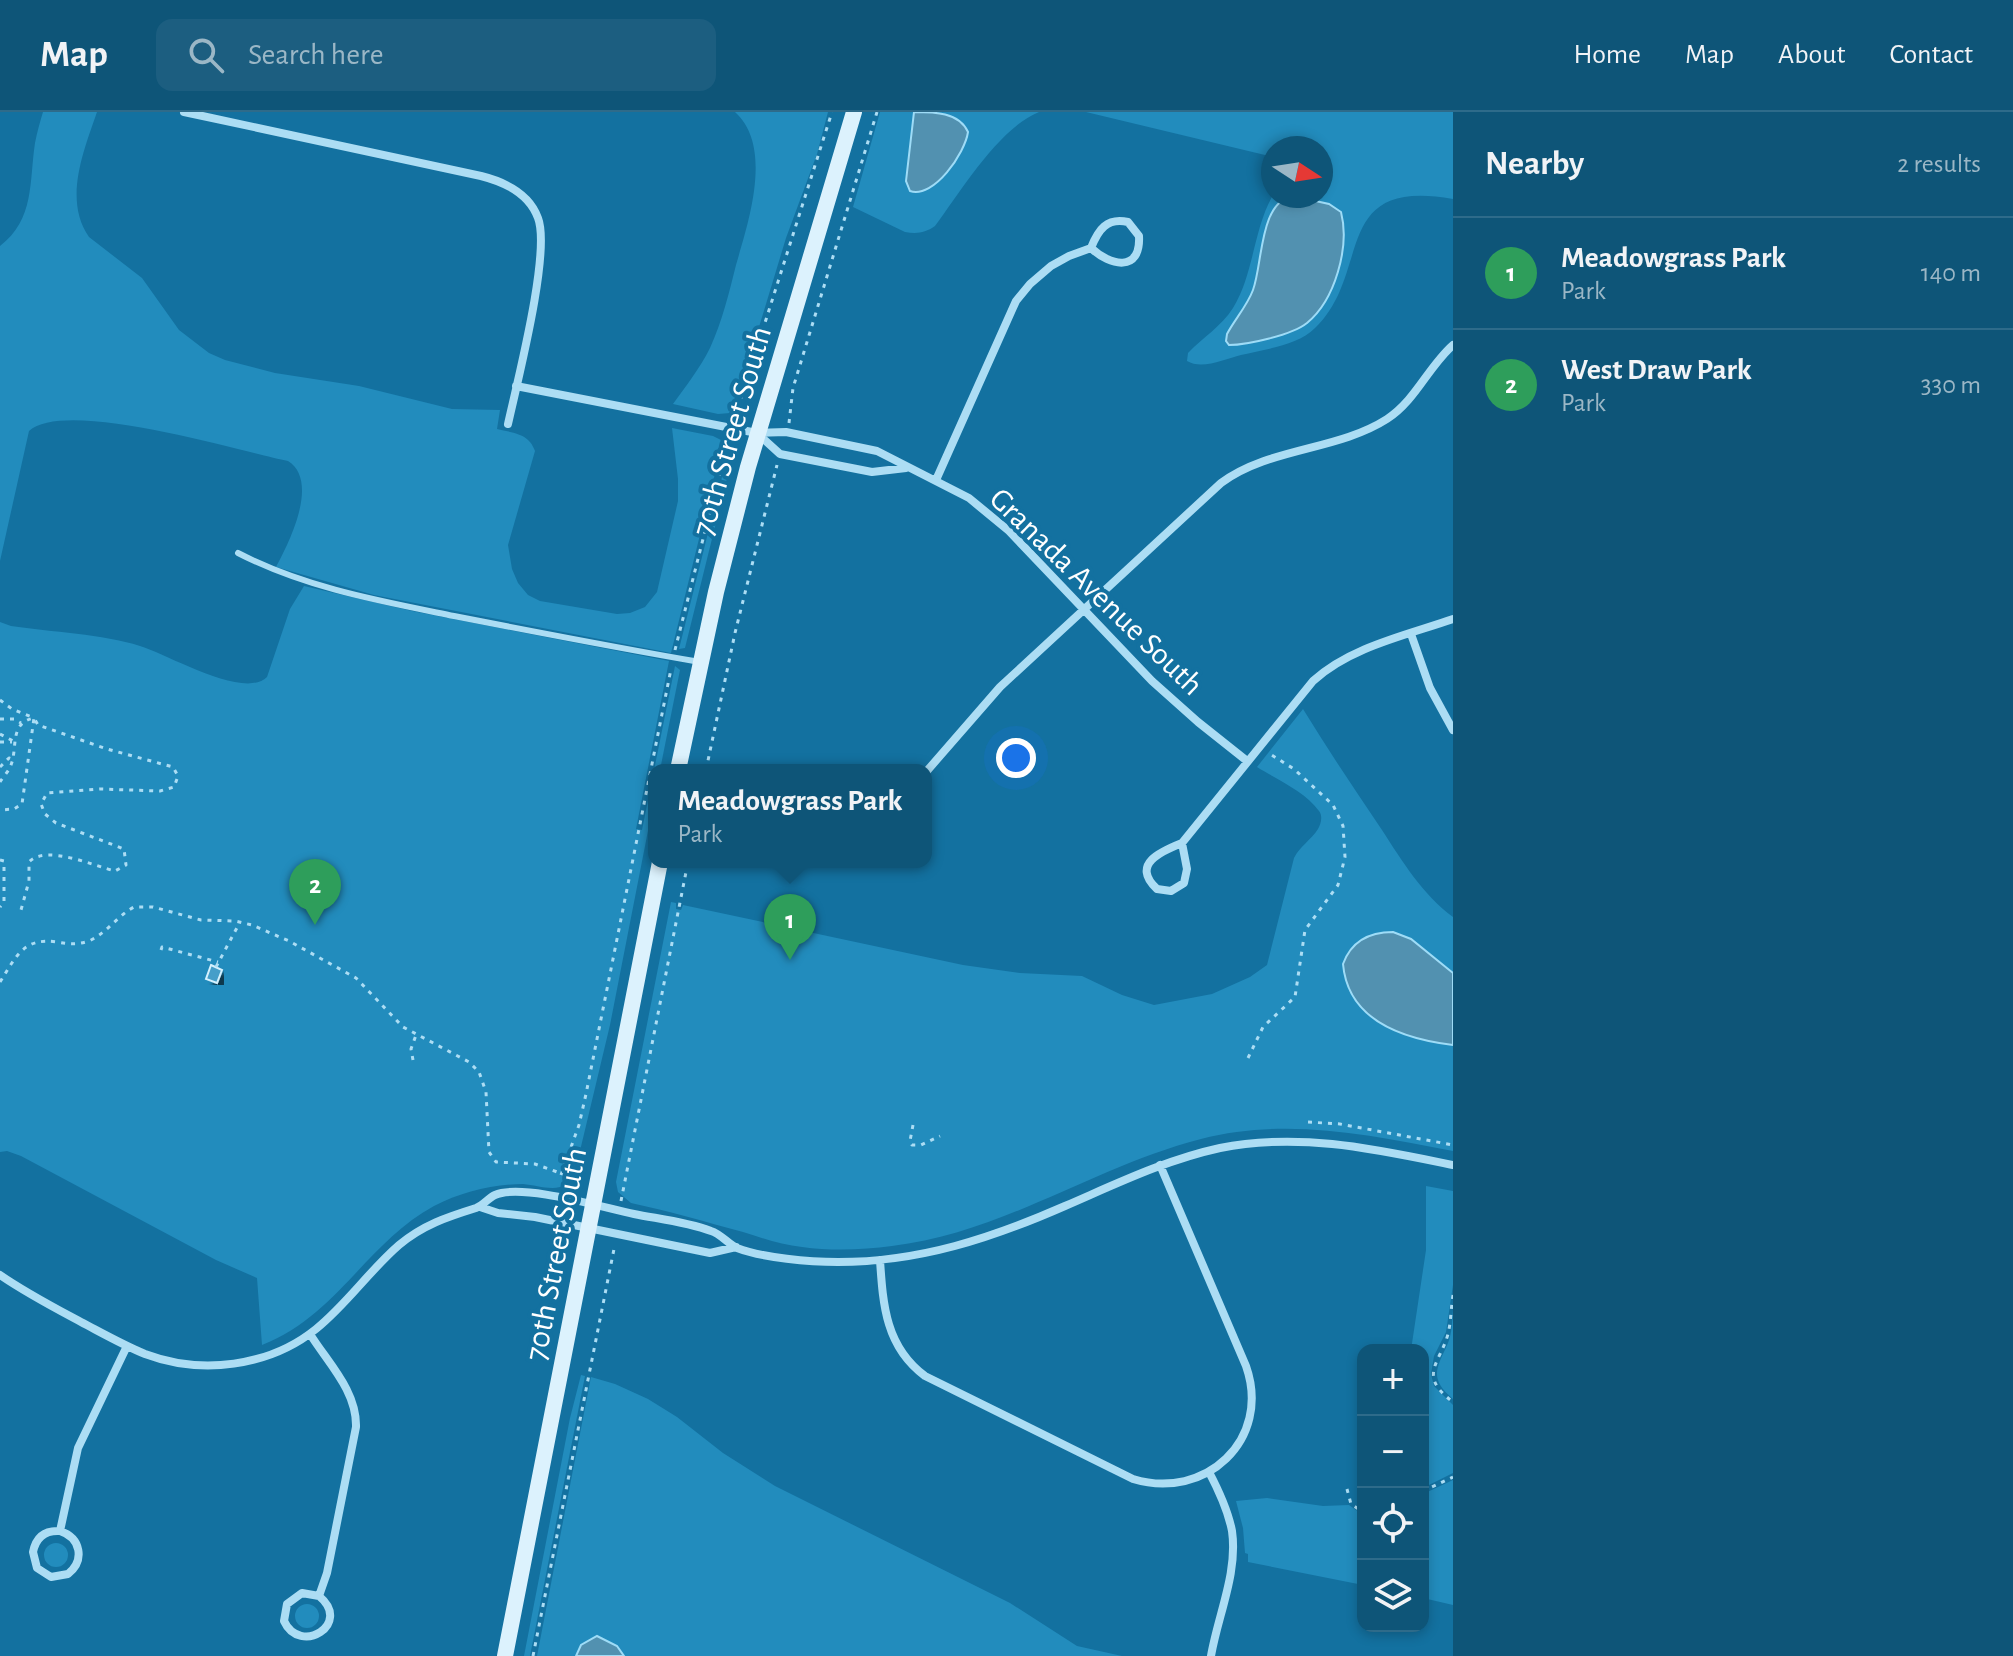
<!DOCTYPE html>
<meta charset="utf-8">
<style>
:root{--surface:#0e5578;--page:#1c5e80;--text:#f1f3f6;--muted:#9bb7c6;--line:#2e6b8a;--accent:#bca0f2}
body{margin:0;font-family:"Alegreya Sans",sans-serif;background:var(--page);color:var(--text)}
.controls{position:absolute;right:24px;bottom:24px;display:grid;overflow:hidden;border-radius:16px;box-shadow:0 4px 12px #0003}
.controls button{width:72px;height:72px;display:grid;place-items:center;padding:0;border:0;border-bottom:2px solid var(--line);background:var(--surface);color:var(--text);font:40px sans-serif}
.compass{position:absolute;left:1261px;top:24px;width:72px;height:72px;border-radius:50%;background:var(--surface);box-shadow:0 4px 12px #0003;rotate:102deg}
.you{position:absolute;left:1016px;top:646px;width:28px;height:28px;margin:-20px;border:6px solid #fff;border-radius:50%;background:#1a73e8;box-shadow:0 0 0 12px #1a73e833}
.badge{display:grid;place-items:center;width:52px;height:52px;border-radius:50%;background:var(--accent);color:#fff;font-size:26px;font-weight:700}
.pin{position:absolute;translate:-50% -66px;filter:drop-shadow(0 2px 4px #0008)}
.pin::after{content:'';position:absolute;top:42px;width:28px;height:24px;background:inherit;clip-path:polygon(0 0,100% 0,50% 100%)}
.popup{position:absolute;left:648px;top:652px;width:284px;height:104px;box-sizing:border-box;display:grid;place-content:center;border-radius:16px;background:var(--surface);filter:drop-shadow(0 2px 6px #0005);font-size:26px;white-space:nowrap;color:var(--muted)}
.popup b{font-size:30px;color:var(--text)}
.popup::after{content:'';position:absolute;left:50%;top:100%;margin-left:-16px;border:16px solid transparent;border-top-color:var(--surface)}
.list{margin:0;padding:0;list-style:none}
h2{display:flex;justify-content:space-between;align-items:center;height:104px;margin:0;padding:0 32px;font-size:34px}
h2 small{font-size:26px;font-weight:400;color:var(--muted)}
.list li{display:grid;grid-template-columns:52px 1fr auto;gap:24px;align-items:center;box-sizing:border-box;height:112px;padding:0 32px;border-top:2px solid var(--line)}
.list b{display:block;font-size:30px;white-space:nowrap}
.list p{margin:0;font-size:26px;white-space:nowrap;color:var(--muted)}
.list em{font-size:26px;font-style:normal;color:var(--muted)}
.icon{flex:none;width:44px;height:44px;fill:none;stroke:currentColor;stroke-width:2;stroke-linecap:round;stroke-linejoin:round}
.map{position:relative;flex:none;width:1453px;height:1544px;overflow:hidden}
header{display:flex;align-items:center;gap:48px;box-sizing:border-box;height:112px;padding:0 40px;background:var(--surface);border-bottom:2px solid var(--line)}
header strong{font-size:38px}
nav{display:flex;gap:44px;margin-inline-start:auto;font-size:28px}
.search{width:560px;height:72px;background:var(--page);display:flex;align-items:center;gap:20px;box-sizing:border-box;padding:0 28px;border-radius:16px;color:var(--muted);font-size:30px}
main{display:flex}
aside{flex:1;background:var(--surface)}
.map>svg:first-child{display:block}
</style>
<header>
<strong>Map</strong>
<div class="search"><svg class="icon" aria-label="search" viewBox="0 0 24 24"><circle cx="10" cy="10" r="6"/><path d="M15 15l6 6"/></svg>Search here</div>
<nav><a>Home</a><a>Map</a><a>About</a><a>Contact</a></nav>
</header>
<main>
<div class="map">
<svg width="1453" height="1544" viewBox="0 0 1453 1544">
<defs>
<filter id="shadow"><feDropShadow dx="7" dy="7" stdDeviation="2" flood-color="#0009"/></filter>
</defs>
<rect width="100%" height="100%" fill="#1371a0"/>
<path fill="#228cbd" d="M43 0H97C84 38 63 88 89 125L142 166 179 218 209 241 225 248 275 261 359 274 452 297 500 298 497 317C513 321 529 321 535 339L508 433 512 457 518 471 528 483 540 489 617 502 630 501 645 495 657 480 678 389V367L672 316 713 324 723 329 671 541 374 483 276 455C289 431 320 369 288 349 238 339 66 286 29 319L0 449V134C35 107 29 70 35 31 37 20 40 10 43 0Z
M735 0H828L817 42 786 126 736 291 730 301 718 302 673 292C686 274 700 256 710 236 722 210 729 181 736 153 748 111 774 35 735 0Z
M880 0H1039C999 16 961 79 935 114 925 121 917 122 905 120L853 95Z
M1086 0H1453V87C1329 65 1373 161 1315 216 1297 234 1265 237 1241 243 1225 247 1202 258 1187 249L1188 241C1203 225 1221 215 1233 196 1254 162 1253 118 1273 83L1321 84V36H1273V48L1265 43Z
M729 337 730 354 685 536 679 537Z
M304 474 412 499 669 549 636 717 642 718 675 554 680 558 660 658H654V688L610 913 574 1064C570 1069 567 1073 560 1075 549 1078 535 1073 523 1072 493 1072 461 1080 434 1094 366 1131 338 1203 262 1233L257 1166 216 1148 21 1044 7 1039 0 1040V510L11 514C51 520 103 522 140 534 167 542 244 588 267 565L290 497Z
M1303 597C1328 638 1355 678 1382 718 1402 749 1423 783 1453 805V1039C1369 1023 1286 1005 1201 1027 1095 1054 1003 1121 892 1134 863 1138 831 1139 802 1135 782 1133 762 1126 743 1120 706 1110 669 1099 631 1091L618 1080 616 1070 671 790 676 791V797L681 798 683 793 963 853 1020 861 1082 864 1122 883 1154 893 1212 882 1250 865 1267 853 1294 746C1300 734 1311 728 1318 717 1321 712 1323 704 1319 699 1306 680 1276 667 1257 655Z
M1426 1074 1453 1079V1173L1446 1220 1434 1244 1431 1262 1434 1274 1453 1293V1361L1423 1376V1238H1411L1426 1138Z
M1453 1199V1287C1428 1266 1437 1256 1448 1231 1452 1221 1452 1210 1453 1199Z
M581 1263 585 1264 530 1544H524L570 1306Z
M591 1265 615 1272 648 1287 677 1305 723 1341 775 1374 1010 1491 1077 1534 1122 1544H537Z
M1453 1368V1493L1423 1486V1382Z
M1267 1386 1323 1394 1349 1393 1363 1403V1473L1248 1450V1442L1245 1441 1243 1416 1236 1389Z
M44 1443a12 12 0 1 1 24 0a12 12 0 1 1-24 0Z
M295 1504a12 12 0 1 1 24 0a12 12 0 1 1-24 0Z"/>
<path fill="#5291b0" stroke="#9edcf7" stroke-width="2" d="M914 0C934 0 959 0 968 20 965 41 934 87 910 79L906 69Z
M1293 84 1329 92 1341 100C1350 135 1335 188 1307 211 1292 223 1247 233 1229 233L1226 229 1227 222C1235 207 1247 194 1253 178 1263 151 1259 90 1293 84Z
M1393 820 1411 827 1453 861V933C1404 927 1348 909 1343 852 1351 830 1369 820 1393 820Z
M597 1524 617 1534 624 1544H576L581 1533Z"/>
<path fill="#459ec9" stroke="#d4f1fe" stroke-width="2" filter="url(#shadow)" d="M211 853 222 858 217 871 206 867Z"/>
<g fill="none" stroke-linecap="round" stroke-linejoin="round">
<path stroke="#acddf4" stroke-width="3" stroke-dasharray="4 6" stroke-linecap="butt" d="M735 305 832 0
M789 311 793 276 877 0
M675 538 728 328
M0 588 12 597 34 606 22 692 14 697 0 698
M0 607H14L21 611
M0 622 15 630
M0 630H12
M0 655 9 646 12 647
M706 658 735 521 777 353
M0 670C3 665 9 659 11 653 18 635 9 611 34 606L38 613 107 637 173 655 178 664 174 675 160 679 100 677 47 681 41 692 45 702 56 711 124 737 126 753 115 759C94 754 46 732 29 750V769L21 798
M0 748 4 749V790L0 795
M161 838 162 835 218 850
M216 855 240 810
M0 870C16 845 23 825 57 830 68 832 78 833 89 829 107 821 117 804 134 795H153L201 808 235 809 252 813 289 829 356 866 403 915 469 950 479 960 486 980 489 1040 496 1050 535 1052 582 1069
M1248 946 1263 915 1295 885 1305 818 1338 773 1345 745 1343 714 1333 693 1294 657 1270 642
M413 948 411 937 416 923
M1308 1010 1340 1012 1453 1033
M913 1013 910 1029 912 1033H921L940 1024
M561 1063 579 1013 586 982 671 557
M621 1089 688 750
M557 1120 556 1125 570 1129
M1453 1183C1451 1196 1451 1210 1448 1222 1440 1252 1417 1263 1453 1290
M1347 1377 1351 1392 1363 1400
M1423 1379 1453 1365
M533 1544 615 1132"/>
<path stroke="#acddf4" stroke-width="6" d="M238 441C306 476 380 489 454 504 536 520 618 536 700 550"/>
<path stroke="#acddf4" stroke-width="8" d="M184 0 481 64C505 70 529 81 538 106 551 140 517 271 508 312
M516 274 757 321 786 320 877 339 969 386 1009 419 1152 569 1198 610 1247 649
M758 322 780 342 872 360 906 356
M936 368 1016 189 1030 172 1051 154 1069 144 1091 136C1110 154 1141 161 1139 124L1128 110C1107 105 1098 118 1091 136
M1411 522 1430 576 1453 618
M926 660 1000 575 1221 371C1270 335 1337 339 1387 307 1416 288 1428 255 1453 233
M1182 731 1187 757 1184 771 1171 779 1157 777C1130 752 1162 739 1182 731L1313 569C1350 535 1407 523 1453 507
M480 1095 498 1101 535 1105 710 1141 736 1135
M880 1148C883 1194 886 1235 925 1264L1133 1367C1205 1389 1272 1328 1246 1254L1160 1053
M0 1163C26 1181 53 1195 81 1210 102 1221 123 1233 145 1242 201 1263 269 1255 316 1217 347 1192 369 1159 399 1133 423 1113 447 1105 476 1096 484 1093 488 1086 495 1083 522 1071 604 1096 634 1102 659 1107 687 1110 711 1119 721 1122 728 1132 737 1136 763 1146 810 1150 838 1150 920 1150 992 1126 1065 1094 1116 1072 1165 1048 1220 1036 1299 1020 1375 1037 1453 1053
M310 1222C328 1251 357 1279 356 1315L327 1461 319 1484C353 1512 300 1544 284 1509L287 1492 302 1481 319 1484
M1209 1360C1219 1379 1228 1398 1232 1419 1238 1461 1218 1503 1211 1544
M60 1419C45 1418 36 1425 33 1440L37 1456 51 1465 68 1462C85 1448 81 1426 60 1419L78 1336 127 1234"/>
<path stroke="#dcf2fd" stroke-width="16" d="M678 658 716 480 748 355 854 0
M505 1544 660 750"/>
</g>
<g text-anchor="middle" stroke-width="8" stroke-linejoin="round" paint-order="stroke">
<g font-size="32" fill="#fff" stroke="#1371a0">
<text transform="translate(731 319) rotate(-74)" y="11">70th Street South</text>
<text transform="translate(1097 479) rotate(44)" y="11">Granada Avenue South</text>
<text transform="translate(555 1142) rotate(-79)" y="11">70th Street South</text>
</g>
</g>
</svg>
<div class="controls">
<button>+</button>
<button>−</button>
<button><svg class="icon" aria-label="locate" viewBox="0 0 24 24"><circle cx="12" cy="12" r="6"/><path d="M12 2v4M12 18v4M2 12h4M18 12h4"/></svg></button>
<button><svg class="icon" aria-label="layers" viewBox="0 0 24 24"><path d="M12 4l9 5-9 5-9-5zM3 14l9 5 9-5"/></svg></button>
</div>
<svg class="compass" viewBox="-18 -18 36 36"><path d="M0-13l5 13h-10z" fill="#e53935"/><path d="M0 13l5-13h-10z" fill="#9bb7c6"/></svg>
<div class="you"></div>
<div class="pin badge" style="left:790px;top:848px;background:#2e9e5b">1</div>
<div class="popup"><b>Meadowgrass Park</b>Park</div>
<div class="pin badge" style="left:315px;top:813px;background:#2e9e5b">2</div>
</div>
<aside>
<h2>Nearby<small>2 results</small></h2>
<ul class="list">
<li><span class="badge" style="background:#2e9e5b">1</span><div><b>Meadowgrass Park</b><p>Park</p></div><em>140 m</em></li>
<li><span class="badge" style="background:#2e9e5b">2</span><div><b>West Draw Park</b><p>Park</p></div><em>330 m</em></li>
</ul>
</aside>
</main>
